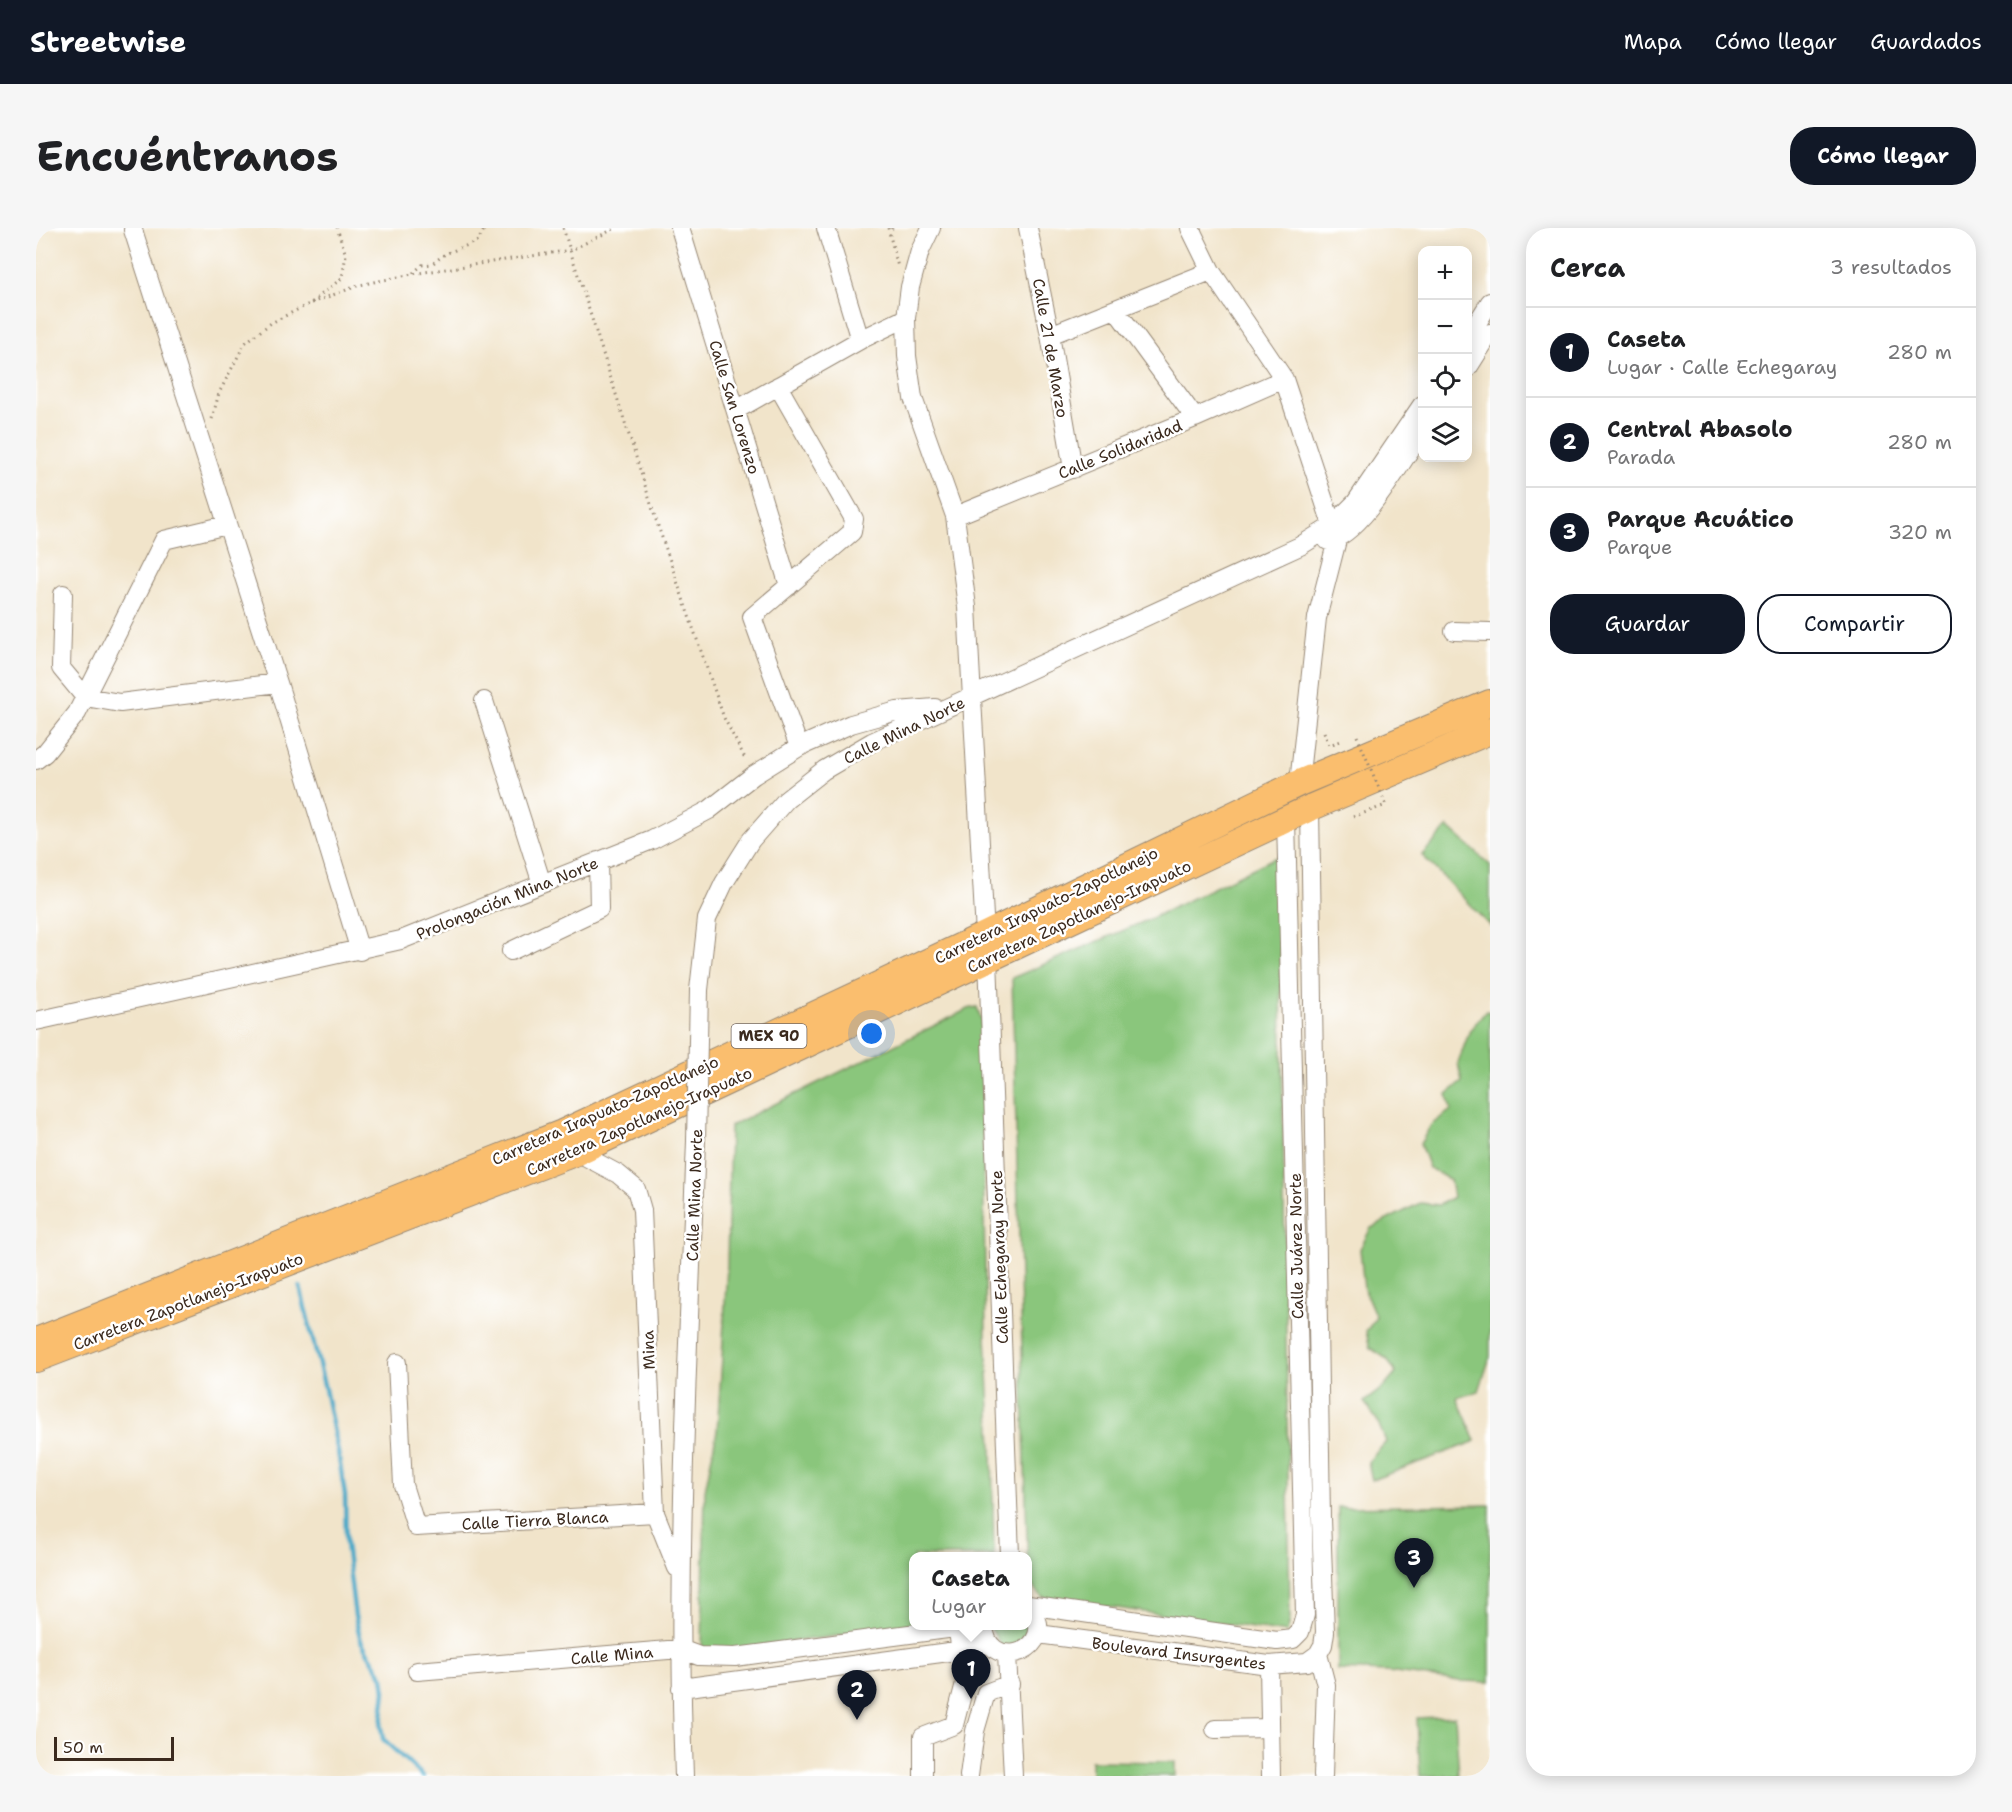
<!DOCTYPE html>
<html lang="es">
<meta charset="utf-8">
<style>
:root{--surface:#fff;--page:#f6f6f6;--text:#202124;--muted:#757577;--line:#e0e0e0;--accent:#111827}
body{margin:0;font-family:"Shantell Sans",sans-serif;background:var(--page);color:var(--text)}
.controls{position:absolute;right:18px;top:18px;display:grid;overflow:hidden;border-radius:12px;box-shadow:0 3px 15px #0003}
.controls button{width:54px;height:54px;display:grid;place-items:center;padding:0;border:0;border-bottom:2px solid var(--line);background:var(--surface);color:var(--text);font:30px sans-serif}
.scale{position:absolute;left:18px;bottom:15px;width:120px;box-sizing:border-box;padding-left:6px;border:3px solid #3b2a1e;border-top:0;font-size:16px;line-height:21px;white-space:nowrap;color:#3b2a1e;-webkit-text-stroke:4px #fff;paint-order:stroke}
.you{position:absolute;left:836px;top:806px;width:21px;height:21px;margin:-15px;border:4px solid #fff;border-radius:50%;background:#1a73e8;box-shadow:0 0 0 9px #1a73e833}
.badge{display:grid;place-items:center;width:39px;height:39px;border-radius:50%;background:var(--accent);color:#fff;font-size:20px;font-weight:700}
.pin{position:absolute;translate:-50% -50px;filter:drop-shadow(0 2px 3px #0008)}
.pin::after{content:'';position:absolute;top:32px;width:21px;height:18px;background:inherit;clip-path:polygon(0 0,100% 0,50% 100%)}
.popup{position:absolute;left:873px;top:1324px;width:123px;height:78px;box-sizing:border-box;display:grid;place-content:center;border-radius:12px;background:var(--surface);filter:drop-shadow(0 2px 4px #0005);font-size:20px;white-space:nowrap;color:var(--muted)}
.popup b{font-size:22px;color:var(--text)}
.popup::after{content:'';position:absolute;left:50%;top:100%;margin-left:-12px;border:12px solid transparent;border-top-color:var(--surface)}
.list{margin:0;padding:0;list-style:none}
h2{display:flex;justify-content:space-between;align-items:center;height:78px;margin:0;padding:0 24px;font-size:26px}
h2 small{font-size:20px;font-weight:400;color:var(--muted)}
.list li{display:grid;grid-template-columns:39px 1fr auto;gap:18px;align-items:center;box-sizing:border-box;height:90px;padding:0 24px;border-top:2px solid var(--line)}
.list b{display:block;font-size:22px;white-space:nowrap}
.list p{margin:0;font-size:20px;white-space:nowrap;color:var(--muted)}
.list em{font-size:20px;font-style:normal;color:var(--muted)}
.actions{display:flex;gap:12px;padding:18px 24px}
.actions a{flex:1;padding:14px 0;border:2px solid var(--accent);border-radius:24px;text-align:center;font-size:21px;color:var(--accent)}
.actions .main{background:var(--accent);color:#fff}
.icon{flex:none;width:33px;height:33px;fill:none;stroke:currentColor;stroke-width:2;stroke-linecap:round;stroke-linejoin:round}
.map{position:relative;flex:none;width:1454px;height:1548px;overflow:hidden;border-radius:24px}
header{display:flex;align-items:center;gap:36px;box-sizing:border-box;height:84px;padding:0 30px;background:var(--accent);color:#fff}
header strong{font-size:28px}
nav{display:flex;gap:33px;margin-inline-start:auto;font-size:21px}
.intro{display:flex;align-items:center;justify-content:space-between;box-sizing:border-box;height:144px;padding:0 36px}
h1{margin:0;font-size:42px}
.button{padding:15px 27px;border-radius:24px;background:var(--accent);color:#fff;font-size:21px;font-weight:700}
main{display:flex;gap:36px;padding:0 36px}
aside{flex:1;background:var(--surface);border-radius:24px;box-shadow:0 3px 15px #0003}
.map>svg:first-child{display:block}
</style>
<header>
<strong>Streetwise</strong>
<nav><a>Mapa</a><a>Cómo llegar</a><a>Guardados</a></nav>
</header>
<div class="intro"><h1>Encuéntranos</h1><a class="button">Cómo llegar</a></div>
<main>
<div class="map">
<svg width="1454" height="1548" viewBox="0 0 1454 1548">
<rect width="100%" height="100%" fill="#fff"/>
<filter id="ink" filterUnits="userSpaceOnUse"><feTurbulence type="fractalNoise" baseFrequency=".0167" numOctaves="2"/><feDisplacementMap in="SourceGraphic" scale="12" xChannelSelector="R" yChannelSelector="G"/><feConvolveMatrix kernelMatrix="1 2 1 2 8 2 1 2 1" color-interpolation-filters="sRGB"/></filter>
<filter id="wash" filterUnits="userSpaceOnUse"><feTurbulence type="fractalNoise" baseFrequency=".008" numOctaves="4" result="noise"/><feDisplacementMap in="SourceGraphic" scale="24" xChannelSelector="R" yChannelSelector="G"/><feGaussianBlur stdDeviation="1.35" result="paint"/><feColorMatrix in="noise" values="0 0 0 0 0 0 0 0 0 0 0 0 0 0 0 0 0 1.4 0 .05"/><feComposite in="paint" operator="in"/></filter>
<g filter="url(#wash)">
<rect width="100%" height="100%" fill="#f1e4ca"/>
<path fill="#8ac67b" stroke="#62784c" stroke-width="1.5" d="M1412 599 1454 637V698L1386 627Z
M1238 630H1242L1244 679 1254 1392 1251 1405 1006 1369 997 1359 992 1348 976 750 1114 691Z
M941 779 945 791 950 1108 956 1219 958 1328H878V1398L669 1425 666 1421 669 1262 681 1203 686 1130 691 1038 694 898 932 781Z
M1450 783 1454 784V1129L1443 1163 1421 1170 1440 1213 1336 1252 1332 1234 1350 1214 1341 1192 1328 1174 1349 1158 1360 1145 1351 1131 1334 1120 1330 1104 1340 1089 1328 1061 1324 1021 1335 1000 1384 975 1403 977 1417 969 1414 952 1393 940 1384 916 1395 897 1415 882 1411 866 1426 854 1422 835 1434 802Z
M1454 1277V1454L1424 1453 1351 1444 1302 1442V1279Z
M992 1384 995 1388 992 1414 967 1420 953 1398H992Z
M1419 1488 1423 1548H1384L1381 1490Z
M1055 1533 1139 1534V1548H1055Z"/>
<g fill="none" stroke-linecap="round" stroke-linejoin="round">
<path stroke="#48a9c8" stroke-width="4.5" d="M264 1059 289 1161 302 1224 309 1267 310 1316 319 1388 325 1413 347 1449 349 1463 345 1498 347 1511 387 1548"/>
</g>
</g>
<g filter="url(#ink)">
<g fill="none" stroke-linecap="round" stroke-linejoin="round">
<g stroke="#968774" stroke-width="20">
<path id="minor" d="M644 0 753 358
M790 0 824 112
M895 0 884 23 874 59 870 90 871 128 877 170 919 288 931 379 949 707
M992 0 1014 107 1037 241
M1154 0 1175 43 1248 151 1301 312 1281 390 1263 555
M97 2 242 455 324 723
M1080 82 1159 190
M1014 107 1175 43
M1432 110 1454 74
M1432 140 1454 105
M742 158 818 291 816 304 716 389 763 519
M700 182 824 112 870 90
M919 288 1159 190 1248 151
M1292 313C1324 308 1367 231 1386 204
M27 366 25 440 49 469 84 475 242 455
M1418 403 1454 404
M448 473 506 656
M0 532 9 525 41 485 128 312 191 297
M1274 580 1285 1290 1289 1404 1287 1417 1282 1426 1290 1457 1287 1548
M1250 591 1269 1387 1264 1404 1257 1411
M475 723 563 681 562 633
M952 730 974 1328
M663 762 671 691 688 655 715 612 750 572 788 542 836 514 1264 318 1296 298 1320 274 1386 177
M0 793 365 712 616 612 673 582 718 547 763 519 815 496 861 483 899 480
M541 924 582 946 600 961 606 982 619 1285 641 1340
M361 1135 367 1257 380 1299 619 1285
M992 1377 1241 1413 1257 1411
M948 1398C951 1445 1015 1425 1000 1389 999 1385 995 1381 992 1377
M1002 1406 1233 1437 1271 1434 1282 1426
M971 1426 977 1548
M1233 1437 1235 1548
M381 1443 644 1421 663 1428 699 1429 934 1398
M645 1460 920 1423 953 1415
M1179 1501 1234 1500
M648 1548C640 1336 652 1125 660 913
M887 1548V1509L918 1497 929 1455 923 1410
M933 1548 939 1503 950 1465 974 1456"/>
</g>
<g stroke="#968774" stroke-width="28">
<path id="highway" d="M0 1113 526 905 949 707 1263 555 1454 475
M0 1131 541 924 1274 580 1454 503"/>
</g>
<path stroke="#968774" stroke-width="3" stroke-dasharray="1.5 4.5" stroke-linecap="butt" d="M527 0 621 295 688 490 710 532
M852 0 862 39
M854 7 856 0
M377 45 386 37 396 36 409 26 442 13 449 0
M275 75 324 57 376 46 535 22 580 0
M176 191 183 165 209 115 235 95 275 75 306 50 310 27 301 0
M1288 504 1293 517 1305 513
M1317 589 1350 577"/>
<use href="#minor" stroke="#fff" stroke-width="18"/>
<use href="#highway" stroke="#fabe6e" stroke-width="26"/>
<g stroke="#968774" stroke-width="20" stroke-linecap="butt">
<path id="minor-bridge" d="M660 913 663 762"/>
</g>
<path stroke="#968774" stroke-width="3" stroke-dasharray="1.5 4.5" stroke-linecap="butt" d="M1321 508 1350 577"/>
<use href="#minor-bridge" stroke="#fff" stroke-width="18"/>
</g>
</g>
<g text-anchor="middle" stroke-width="5" stroke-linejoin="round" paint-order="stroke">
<rect fill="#fff" stroke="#766a62" stroke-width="1.5" x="695.5" y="796" width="75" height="24" rx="4.5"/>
<g font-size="15" font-weight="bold" fill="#3b2a1e">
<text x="733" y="813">MEX 90</text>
</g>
<g font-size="16" fill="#3b2a1e" stroke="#fff">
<text transform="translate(1015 120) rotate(80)" y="6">Calle 21 de Marzo</text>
<text transform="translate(699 179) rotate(73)" y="6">Calle San Lorenzo</text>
<text transform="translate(1084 221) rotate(-22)" y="6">Calle Solidaridad</text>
<text transform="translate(868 502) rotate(-26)" y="6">Calle Mina Norte</text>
<text transform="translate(471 670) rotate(-22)" y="6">Prolongación Mina Norte</text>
<text transform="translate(1010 677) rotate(-26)" y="6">Carretera Irapuato-Zapotlanejo</text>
<text transform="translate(1043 688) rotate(-25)" y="6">Carretera Zapotlanejo-Irapuato</text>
<text transform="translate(569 882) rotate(-24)" y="6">Carretera Irapuato-Zapotlanejo</text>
<text transform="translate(603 893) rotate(-24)" y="6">Carretera Zapotlanejo-Irapuato</text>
<text transform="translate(658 967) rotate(-88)" y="6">Calle Mina Norte</text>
<text transform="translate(1260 1018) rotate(-91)" y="6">Calle Juárez Norte</text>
<text transform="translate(963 1029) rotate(-92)" y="6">Calle Echegaray Norte</text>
<text transform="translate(152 1073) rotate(-21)" y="6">Carretera Zapotlanejo-Irapuato</text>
<text transform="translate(612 1122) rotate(-92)" y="6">Mina</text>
<text transform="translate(499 1292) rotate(-3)" y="6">Calle Tierra Blanca</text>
<text transform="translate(1143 1425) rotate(7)" y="6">Boulevard Insurgentes</text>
<text transform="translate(576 1427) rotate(-5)" y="6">Calle Mina</text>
</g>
</g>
</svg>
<div class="controls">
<button>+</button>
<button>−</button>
<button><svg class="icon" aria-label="locate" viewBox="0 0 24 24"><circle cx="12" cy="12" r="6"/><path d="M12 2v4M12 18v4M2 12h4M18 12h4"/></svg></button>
<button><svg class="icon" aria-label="layers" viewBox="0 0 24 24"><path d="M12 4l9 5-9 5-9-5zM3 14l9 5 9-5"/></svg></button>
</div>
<div class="scale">50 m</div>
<div class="you"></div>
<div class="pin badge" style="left:935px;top:1471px">1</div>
<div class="popup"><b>Caseta</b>Lugar</div>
<div class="pin badge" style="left:821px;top:1492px">2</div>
<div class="pin badge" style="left:1378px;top:1360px">3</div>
</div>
<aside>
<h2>Cerca<small>3 resultados</small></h2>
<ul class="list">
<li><span class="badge">1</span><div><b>Caseta</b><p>Lugar · Calle Echegaray</p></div><em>280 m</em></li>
<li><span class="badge">2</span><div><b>Central Abasolo</b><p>Parada</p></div><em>280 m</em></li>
<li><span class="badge">3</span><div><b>Parque Acuático</b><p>Parque</p></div><em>320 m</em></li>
</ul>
<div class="actions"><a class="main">Guardar</a><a>Compartir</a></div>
</aside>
</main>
